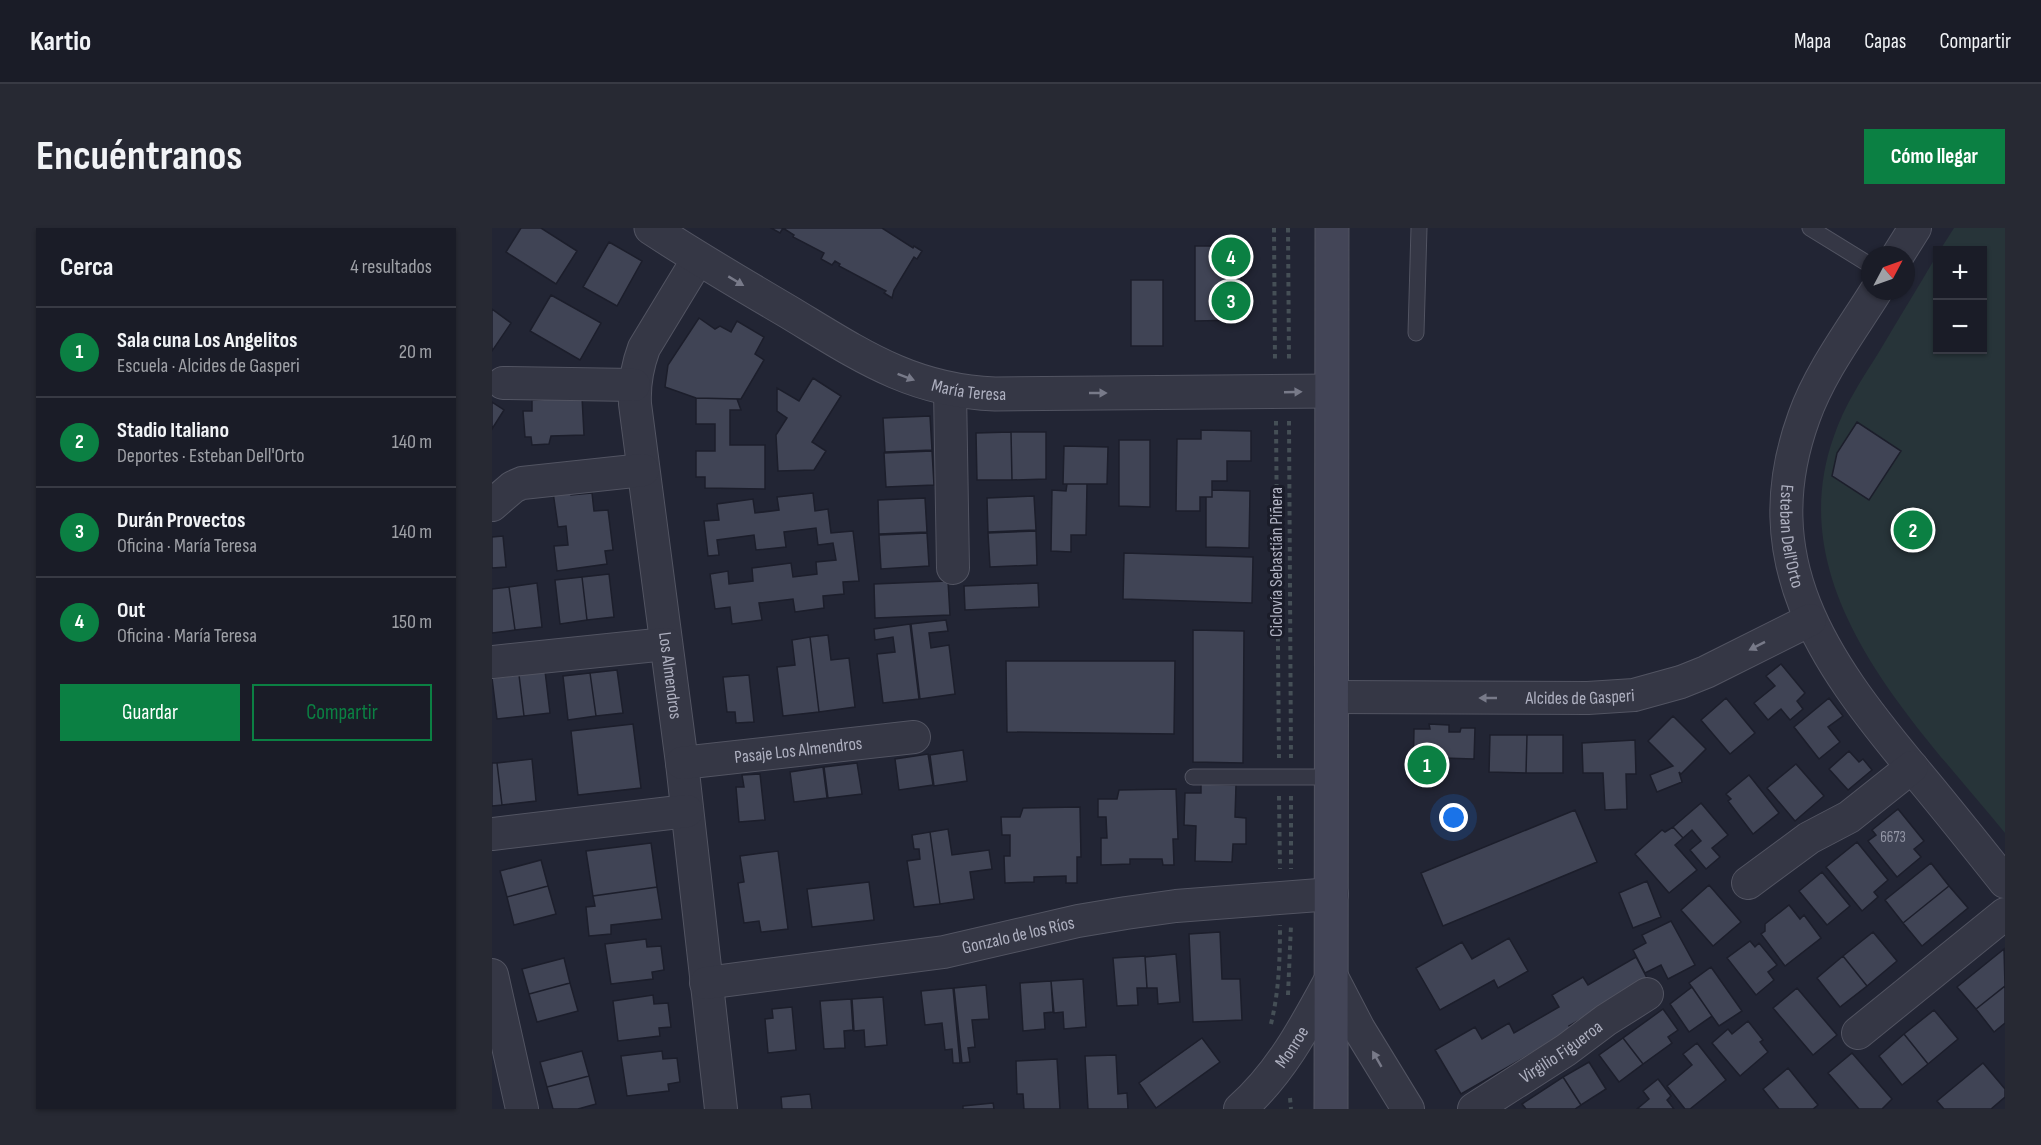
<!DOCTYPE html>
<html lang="es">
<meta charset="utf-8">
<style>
:root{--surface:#1a1c27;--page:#272933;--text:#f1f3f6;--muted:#9fa1a7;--line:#383a44;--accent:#0b8043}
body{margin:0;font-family:"Sofia Sans Condensed",sans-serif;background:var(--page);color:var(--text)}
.controls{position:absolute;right:18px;top:18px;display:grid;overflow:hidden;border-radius:0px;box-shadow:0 2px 4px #0004}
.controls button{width:54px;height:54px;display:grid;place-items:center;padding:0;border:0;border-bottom:2px solid var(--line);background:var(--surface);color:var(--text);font:30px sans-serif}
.compass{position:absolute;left:1369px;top:18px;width:54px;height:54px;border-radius:50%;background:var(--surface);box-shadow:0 2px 4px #0004;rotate:49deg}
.you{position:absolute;left:962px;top:590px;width:21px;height:21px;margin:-15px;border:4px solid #fff;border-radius:50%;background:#1a73e8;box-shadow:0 0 0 9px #1a73e833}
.badge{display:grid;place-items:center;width:39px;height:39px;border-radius:50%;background:var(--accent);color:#fff;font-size:20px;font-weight:700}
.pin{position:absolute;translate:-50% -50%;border:3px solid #fff;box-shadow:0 2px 6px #0006}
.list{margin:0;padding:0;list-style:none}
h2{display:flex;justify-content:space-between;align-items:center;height:78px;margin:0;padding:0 24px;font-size:26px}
h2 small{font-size:20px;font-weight:400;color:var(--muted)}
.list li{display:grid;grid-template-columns:39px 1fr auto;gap:18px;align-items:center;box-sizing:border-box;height:90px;padding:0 24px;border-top:2px solid var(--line)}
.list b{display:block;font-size:22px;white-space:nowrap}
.list p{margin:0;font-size:20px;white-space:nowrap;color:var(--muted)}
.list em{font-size:20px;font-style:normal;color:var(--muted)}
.actions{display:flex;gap:12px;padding:18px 24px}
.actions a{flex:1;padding:14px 0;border:2px solid var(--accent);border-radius:0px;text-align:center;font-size:21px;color:var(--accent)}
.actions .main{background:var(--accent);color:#fff}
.map{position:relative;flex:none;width:1513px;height:881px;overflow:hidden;border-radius:0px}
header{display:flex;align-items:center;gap:36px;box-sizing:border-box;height:84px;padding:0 30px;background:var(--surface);border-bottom:2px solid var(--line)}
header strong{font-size:28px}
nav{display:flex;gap:33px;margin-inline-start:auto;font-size:21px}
.intro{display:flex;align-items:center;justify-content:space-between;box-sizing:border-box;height:144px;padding:0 36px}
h1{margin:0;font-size:42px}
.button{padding:15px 27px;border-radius:0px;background:var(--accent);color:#fff;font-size:21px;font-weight:700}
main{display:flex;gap:36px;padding:0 36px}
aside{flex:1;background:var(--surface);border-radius:0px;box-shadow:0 2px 4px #0004}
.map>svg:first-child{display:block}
</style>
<header>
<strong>Kartio</strong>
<nav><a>Mapa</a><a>Capas</a><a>Compartir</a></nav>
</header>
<div class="intro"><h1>Encuéntranos</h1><a class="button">Cómo llegar</a></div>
<main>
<aside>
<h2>Cerca<small>4 resultados</small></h2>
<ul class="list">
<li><span class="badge">1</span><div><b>Sala cuna Los Angelitos</b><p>Escuela · Alcides de Gasperi</p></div><em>20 m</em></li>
<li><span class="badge">2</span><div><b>Stadio Italiano</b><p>Deportes · Esteban Dell'Orto</p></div><em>140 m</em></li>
<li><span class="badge">3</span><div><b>Durán Provectos</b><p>Oficina · María Teresa</p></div><em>140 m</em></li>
<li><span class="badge">4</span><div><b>Out</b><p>Oficina · María Teresa</p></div><em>150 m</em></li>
</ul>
<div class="actions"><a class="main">Guardar</a><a>Compartir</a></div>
</aside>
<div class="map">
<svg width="1513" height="881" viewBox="0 0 1513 881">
<rect width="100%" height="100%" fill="#222534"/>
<path fill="#273439" d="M1462 0H1513V605C1424 496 1286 363 1342 208 1352 178 1370 151 1387 124 1406 92 1426 59 1445 27L1446 122H1490V22H1448Z"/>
<path fill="#404455" stroke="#1c1e2b" stroke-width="1.5" d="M29 0H49L85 23 64 56 14 24Z
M279 0H390L421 20 422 18 430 23 425 31 422 29 402 62 400 70 392 65 394 63 347 38 348 36 343 33 340 37 329 31 332 25 301 9 302 7 291 0 288 5Z
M117 14 150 33 125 78 91 59Z
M703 18H749V92L703 93Z
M639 52H671V118H639Z
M59 67 109 95 88 132 38 103Z
M0 81 19 95 0 123Z
M207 90 223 101 228 98 239 104 245 93 272 109 263 126 272 132 249 171 204 170 173 159 176 137Z
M321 150 349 168 320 214 334 223 322 242 286 243 284 207 295 190 285 183V160L307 173Z
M90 169 92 207 59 208 57 216 40 217 39 209H33L31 183H40V172Z
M204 170 245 171 249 182H238V217H273V261L213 260V249H204V223H223V196H204Z
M0 174 12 182 0 201Z
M438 188 440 222 393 224 391 190Z
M1365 194 1409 223 1377 272 1340 248 1345 225Z
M709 202 759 203V233H735V253H720V269H708V283H684L685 211H709Z
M519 204H554V251L520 252Z
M519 204 520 252H485L484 205Z
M627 212H658V279L627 278Z
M572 218 616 219 615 256H571Z
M440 223 442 257 394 259 392 225Z
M575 256H595L594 307H579V324L559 323 560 262 574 263Z
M78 262 79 267 100 265 102 283 116 282 121 322 113 323 115 336 65 343 62 318 76 317 74 298 66 299 61 264Z
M720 262 758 263 757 320 714 319V269H720Z
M321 265 323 283 336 281 339 305 361 303 367 353 351 354 352 366 331 368 332 380 303 384 301 371 267 375 270 392 240 396 238 379 223 381 218 346 236 343 237 356 261 353 260 340 299 335 301 349 325 346 324 334 344 332 341 315 326 317 324 300 292 304 294 319 264 322 262 307 225 312 227 327 216 328 212 293 227 292 225 276 261 271 263 285 287 282 285 269Z
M542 268 544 302 496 304 495 270Z
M433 270 435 304 387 306 386 272Z
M544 303 545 337 498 339 496 305Z
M435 305 437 338 389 341 387 307Z
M11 308 14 339 0 340V309Z
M632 325 761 329 760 375 631 371Z
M117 346 122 389 95 392 90 349Z
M90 349 95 392 68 396 63 352Z
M456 353 458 387 383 390 382 356Z
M45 355 50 399 23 402 17 359Z
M546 355 547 379 473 382 472 358Z
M17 359 23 402 0 405V361Z
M454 392 456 403 437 405 439 420 457 417 463 466 428 471 419 396Z
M418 396 427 471 391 475 385 426 403 424 401 409 383 412 382 401Z
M701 402 752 403 751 535 701 534Z
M336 407 339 432 357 430 363 479 327 484 318 409Z
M318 409 327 484 291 488 285 439 303 437 300 412Z
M514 433H683L682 506 515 504Z
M1289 436 1313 465 1305 473 1311 481 1298 492 1289 481 1276 492 1262 475 1283 458 1274 448Z
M125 442 131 485 104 488 98 445Z
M53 443 58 485 32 488 27 447Z
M98 445 104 488 76 492 71 448Z
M27 447 32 488 5 491 0 450Z
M257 447 262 494 244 495 243 484H235L231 449Z
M1234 470 1263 505 1238 526 1209 492Z
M1337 470 1351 488 1336 499 1348 514 1327 531 1302 499Z
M1181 488 1214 521 1189 546 1187 544 1190 554 1165 564 1158 547 1181 538 1156 513Z
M141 496 149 560 86 567 79 503Z
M937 496 957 497V504H968L969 500H983L982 531 952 530V549L921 548 922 501H938Z
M998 507H1035L1034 545 997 544Z
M1035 507H1071V545H1034Z
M1143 512 1144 546H1134L1135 581 1113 582 1111 545H1091L1090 515Z
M471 522 475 553 442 558 438 527Z
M1357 523 1367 534 1371 531 1380 542 1356 562 1337 541Z
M436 526 441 557 407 562 403 531Z
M40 531 44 573 10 577 5 535Z
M0 535H5L10 577 0 578Z
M365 535 370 566 336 570 332 539Z
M1304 536 1332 568 1303 593 1275 560Z
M331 539 335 570 302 574 298 544Z
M268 546 273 592 247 594 244 559H252L250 547Z
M1257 547 1287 585 1261 606 1236 573 1239 571 1234 566Z
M709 556 744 557 743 589 754 590V616H741L740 634 703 633 704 598 692 597 693 565H709Z
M684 561 686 611H681L682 637H671L670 631H638V636L609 637V610H615L614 589H606V571H625L627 562Z
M1209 575 1236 607 1220 620 1228 629 1214 641 1198 622 1209 613 1200 602 1191 610 1181 599Z
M588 579 589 629H585V655H574V648L542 649V654L513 655 512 628H518V607H510L509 589H528L531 580Z
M1406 581 1432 613 1422 621 1429 629 1405 649 1376 613 1384 607 1380 602Z
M1083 582 1105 634 951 698 929 645Z
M1181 599 1191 610 1183 617 1205 642 1177 665 1143 626 1170 602 1173 604Z
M456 601 460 627 497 622 500 641 478 644 482 671 448 676 438 604Z
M438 604 448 676 422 679 415 633 428 631 427 621H422L420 607Z
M1365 614 1396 652 1382 664 1386 669 1370 683 1334 639Z
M159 615 165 659 101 668 94 623Z
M286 623 296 701 269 704 267 693 252 695 246 655 252 654 248 628Z
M49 632 56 658 15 669 8 643Z
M1439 635 1457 658 1411 695 1393 672Z
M1330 644 1358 678 1335 697 1307 663Z
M1155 653 1169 689 1141 700 1127 665Z
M377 654 382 692 320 699 315 661Z
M1217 657 1249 694 1221 718 1189 682Z
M56 658 64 686 22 697 15 669Z
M1457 658 1476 680 1430 718 1411 695Z
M165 659 170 691 119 697V706L97 708 94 679 103 678 101 668Z
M1297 677 1308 691 1312 687 1329 710 1293 738 1269 706 1273 703V696Z
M1179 693 1203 737 1176 751 1169 737 1153 745 1141 722 1154 715 1150 707Z
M728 704 730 751H748L750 792 701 794 697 706Z
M1381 704 1405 733 1375 758 1351 728Z
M1017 710 1036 743 1006 760 1002 752 948 782 924 740 970 714 980 731Z
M154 711 155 719 169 718 172 742 160 744 161 751 119 756 113 716Z
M1258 713 1263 719 1267 715 1285 737 1276 744 1282 752 1264 767 1235 730Z
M1512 721 1513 758 1484 781 1465 759Z
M684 726 688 774 666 776 665 760H655L653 729Z
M653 728 655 760H645L646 777 625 778 621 730Z
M1351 728 1375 758 1348 779 1325 750Z
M1144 729 1156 752 1077 798 1080 802 969 866 943 822 983 799 990 811 1017 795 1022 805 1067 779 1060 767 1091 749 1096 757Z
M72 730 78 755 37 766 30 741Z
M1219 739 1250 783 1227 798 1197 755Z
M591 751 594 799 572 801 571 784 562 785 559 753Z
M559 753 561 784 552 785 553 801 531 803 528 755Z
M78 755 86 783 45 794 37 766Z
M494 757 497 791 480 792 483 819 476 820 478 834 470 835 462 760Z
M1513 758V795L1502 804 1484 781Z
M1200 759 1220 788 1197 804 1178 776Z
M461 760 468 835H461L460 821 453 822 450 795 433 797 429 763Z
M1305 760 1345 807 1321 827 1281 780Z
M161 767 162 776 176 775 179 799 167 800 168 808 126 813 121 773Z
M391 769 395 817 373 819 372 802 362 803 360 771Z
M359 771 361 802 352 803 353 820 332 821 328 773Z
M300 779 304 822 276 825 273 791 281 790 280 781Z
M1171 781 1186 802 1176 809 1180 815 1151 836 1131 810Z
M1442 782 1466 811 1436 836 1412 806Z
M1256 793 1271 812 1268 814 1276 824 1248 848 1220 815 1236 801 1240 806Z
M1412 806 1436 836 1410 857 1387 828Z
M710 810 728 834 664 880 647 855Z
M1131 810 1151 836 1127 854 1107 827Z
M1205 815 1234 852 1198 881H1193L1175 858 1200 837 1191 826Z
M90 823 97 848 55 859 48 834Z
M170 823 171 831 185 830 188 854 176 856 177 863 135 868 129 828Z
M1360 825 1400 871 1390 881H1367L1336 845Z
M624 827 626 866 635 865 636 881H596L593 828Z
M565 831 568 881H532L531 866H525L524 833Z
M1097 834 1114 861 1089 877 1071 849Z
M1491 835 1513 861V869L1499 881H1452L1445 873Z
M1296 840 1326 877 1321 881H1287L1271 861Z
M97 848 104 876 86 881H61L55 859Z
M1071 849 1089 877 1083 881H1034L1030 876Z
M1166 851 1179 868 1175 872 1182 881H1145L1157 871 1151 863Z
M318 866 320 881H290L289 869Z
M501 875 502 881H471V878Z"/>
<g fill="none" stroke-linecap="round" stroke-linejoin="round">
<g stroke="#525462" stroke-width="17">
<path id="service" d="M1318 0 1378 37
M924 105 927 0
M701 549H840"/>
</g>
<g stroke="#525462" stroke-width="34">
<g id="minor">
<path d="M1406 27 1423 0"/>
<path id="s1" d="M206 31 152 120C145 139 142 156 143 176L190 535 229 881"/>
<path id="s2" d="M1384 63C1359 103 1328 144 1312 189 1260 332 1331 432 1419 538 1451 576 1482 615 1513 654"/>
<path d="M11 155 142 157"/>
<path d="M458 162 461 340"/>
<path d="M0 277 21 259 30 255 151 242"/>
<path d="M0 434 174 416"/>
<path id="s3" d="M840 469 1096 470 1142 467 1189 454 1214 444 1318 392"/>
<path id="s4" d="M190 535 422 509"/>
<path d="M0 606 195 583"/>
<path d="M1256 655 1317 610 1357 589 1420 539"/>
<path d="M0 747 30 881"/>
<path d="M840 749 867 801 916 881"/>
<path id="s5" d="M214 755 452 724 586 693 634 685 684 678 840 666"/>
<path d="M1366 805 1513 686"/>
<path id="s6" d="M748 881C789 845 814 797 840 749"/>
<path id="s7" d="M982 881 1074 822 1114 792 1155 766"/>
</g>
</g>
<g stroke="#525462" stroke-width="35">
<g id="tertiary">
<path id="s8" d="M159 0C203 29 249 56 295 83 365 125 418 163 503 166L839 163"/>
</g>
</g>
<g stroke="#525462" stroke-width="35">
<path id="secondary" d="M839 881 840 0"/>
</g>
<path stroke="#454f56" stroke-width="4" stroke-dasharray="4.5 4.5" stroke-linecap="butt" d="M782 0 783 134
M796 0 797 134
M784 193 787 530
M797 193 799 530
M787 568 788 641
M799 568V641
M796 767 799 697
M779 796C787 763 788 731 788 697
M798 870 799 881"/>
<use href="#service" stroke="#353745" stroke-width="15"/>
<use href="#minor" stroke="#353745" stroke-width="32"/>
<use href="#tertiary" stroke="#353745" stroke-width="33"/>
<use href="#secondary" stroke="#434557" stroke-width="33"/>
</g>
<defs><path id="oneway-solid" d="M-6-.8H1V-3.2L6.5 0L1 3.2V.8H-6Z" transform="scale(1.5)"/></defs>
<g fill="#787a89">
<use href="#oneway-solid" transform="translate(244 53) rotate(31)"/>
<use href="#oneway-solid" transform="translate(414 149) rotate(21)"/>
<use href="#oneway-solid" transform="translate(801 164) rotate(-2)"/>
<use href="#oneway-solid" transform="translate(606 165)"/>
<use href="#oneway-solid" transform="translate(1265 418) rotate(153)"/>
<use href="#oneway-solid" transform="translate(996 470) rotate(-180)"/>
<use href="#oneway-solid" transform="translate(885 831) rotate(-120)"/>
</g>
<g text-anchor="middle" stroke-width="6" stroke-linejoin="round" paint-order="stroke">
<g font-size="15" fill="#9396a6">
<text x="1401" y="614">6673</text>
</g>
<g font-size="18" fill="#afb1c1" stroke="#1a1c29">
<text dy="6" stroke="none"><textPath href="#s8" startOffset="360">María Teresa</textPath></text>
<text dy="6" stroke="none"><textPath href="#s2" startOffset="267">Esteban Dell'Orto</textPath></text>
<text transform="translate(784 334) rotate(-90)" y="6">Ciclovía Sebastián Piñera</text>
<text dy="6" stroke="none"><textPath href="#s1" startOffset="435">Los Almendros</textPath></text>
<text dy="6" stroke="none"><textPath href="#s3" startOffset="248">Alcides de Gasperi</textPath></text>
<text dy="6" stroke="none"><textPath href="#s4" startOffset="117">Pasaje Los Almendros</textPath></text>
<text dy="6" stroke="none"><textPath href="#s5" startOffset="316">Gonzalo de los Ríos</textPath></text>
<text dy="6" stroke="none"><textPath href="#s6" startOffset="81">Monroe</textPath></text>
<text dy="6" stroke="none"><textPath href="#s7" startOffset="104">Virgilio Figueroa</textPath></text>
</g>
</g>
</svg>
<div class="controls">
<button>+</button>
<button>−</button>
</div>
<svg class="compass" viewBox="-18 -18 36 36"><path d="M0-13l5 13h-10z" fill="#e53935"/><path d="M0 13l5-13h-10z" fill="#9fa1a7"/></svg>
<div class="you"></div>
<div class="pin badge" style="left:935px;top:537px">1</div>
<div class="pin badge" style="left:1421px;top:302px">2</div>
<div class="pin badge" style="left:739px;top:73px">3</div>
<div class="pin badge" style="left:739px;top:29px">4</div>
</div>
</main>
